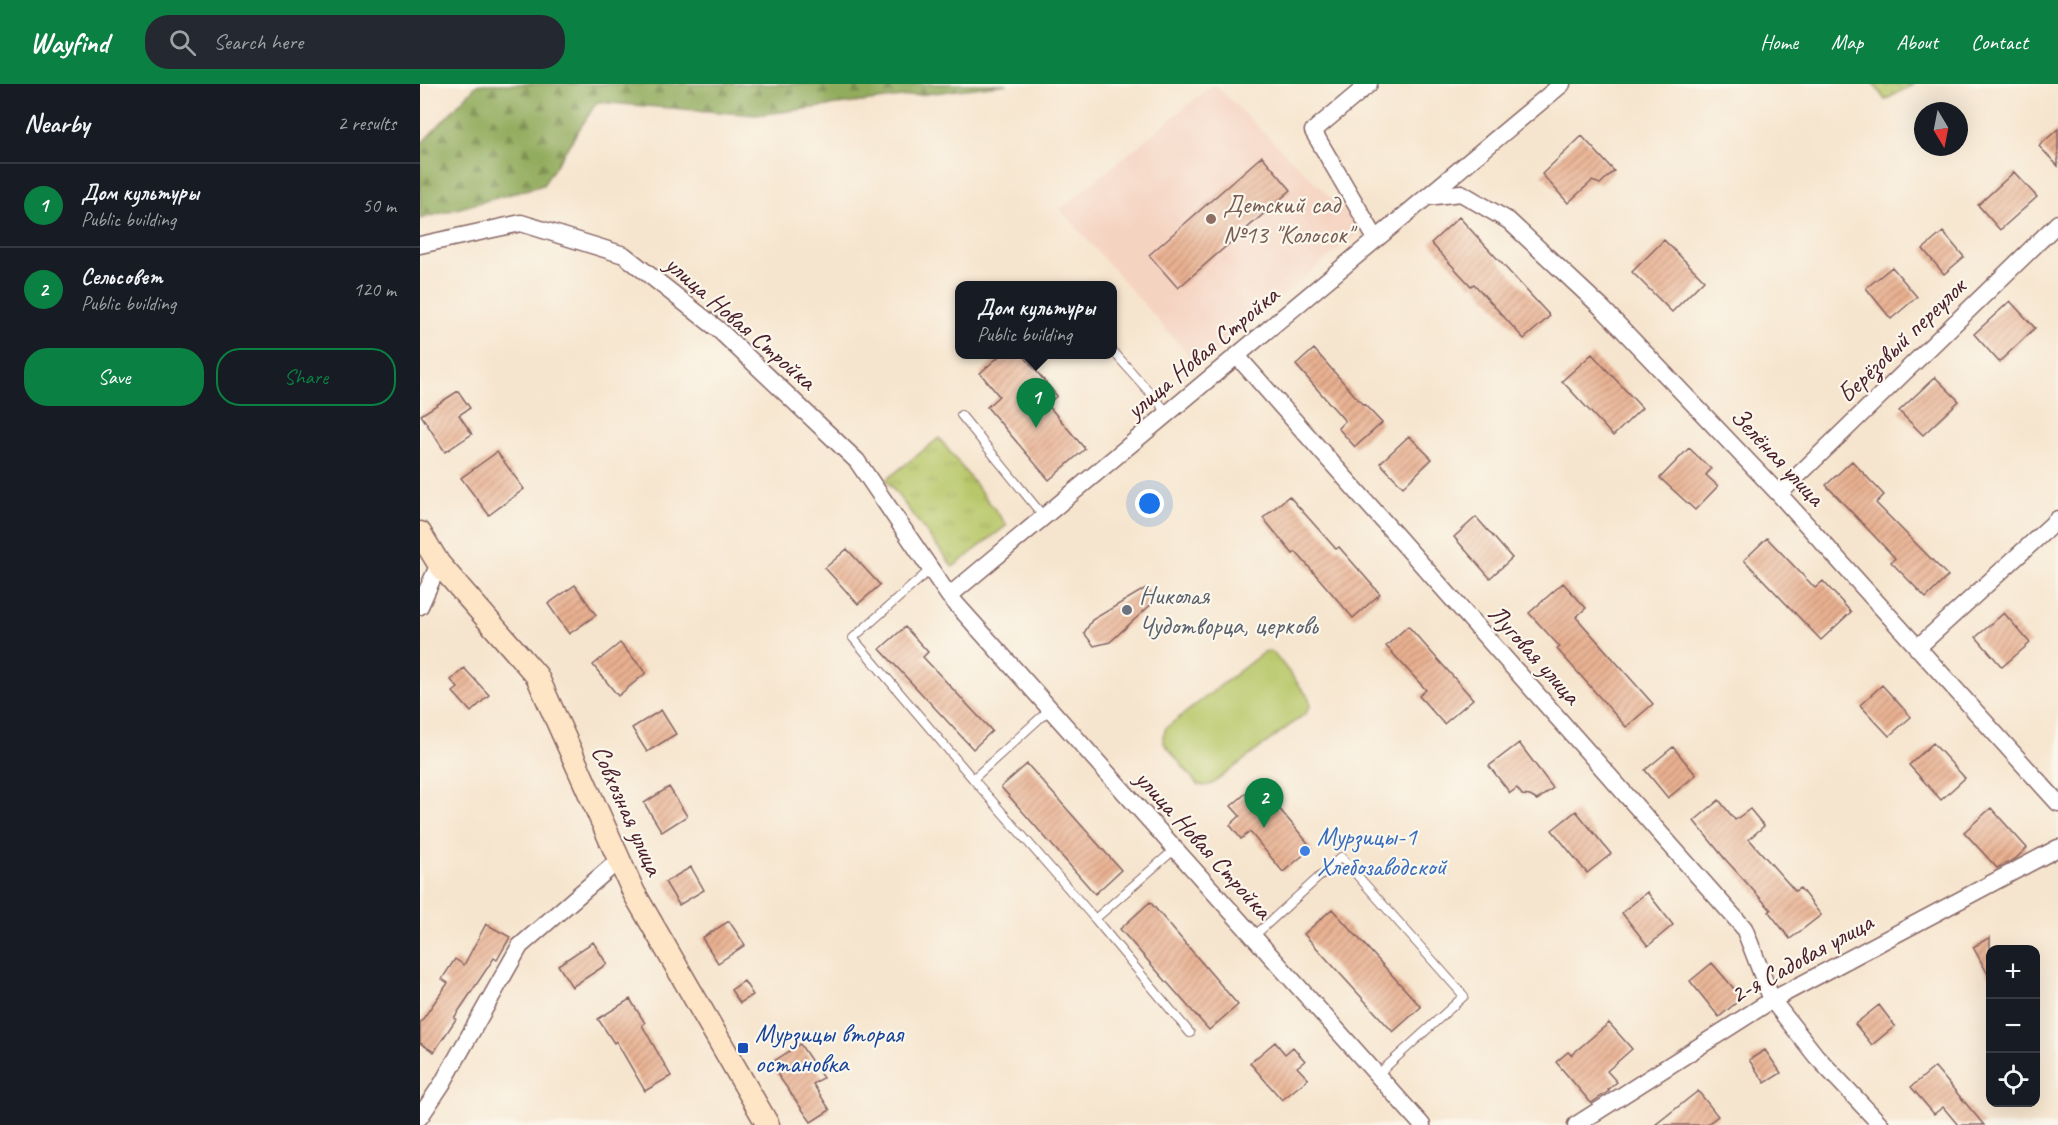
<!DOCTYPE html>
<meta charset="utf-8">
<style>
:root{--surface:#171b24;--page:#242831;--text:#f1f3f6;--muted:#9ea1a6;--line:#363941;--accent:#0b8043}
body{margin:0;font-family:Caveat,sans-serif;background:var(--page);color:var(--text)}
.controls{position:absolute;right:18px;bottom:18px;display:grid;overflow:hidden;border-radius:12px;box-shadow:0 6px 24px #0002}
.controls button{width:54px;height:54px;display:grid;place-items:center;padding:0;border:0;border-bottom:2px solid var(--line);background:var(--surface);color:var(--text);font:30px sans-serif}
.compass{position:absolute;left:1494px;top:18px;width:54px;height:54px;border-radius:50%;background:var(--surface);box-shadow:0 6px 24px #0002;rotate:170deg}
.you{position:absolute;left:730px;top:420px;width:21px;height:21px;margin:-15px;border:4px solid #fff;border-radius:50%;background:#1a73e8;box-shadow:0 0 0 9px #1a73e833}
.badge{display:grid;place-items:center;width:39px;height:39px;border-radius:50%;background:var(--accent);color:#fff;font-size:20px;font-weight:700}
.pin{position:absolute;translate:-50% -50px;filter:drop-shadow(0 2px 3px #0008)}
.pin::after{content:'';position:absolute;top:32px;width:21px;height:18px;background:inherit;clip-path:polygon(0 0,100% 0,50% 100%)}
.popup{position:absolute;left:535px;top:197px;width:162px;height:78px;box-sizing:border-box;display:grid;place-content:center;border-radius:12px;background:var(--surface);filter:drop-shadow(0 2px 4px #0005);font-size:20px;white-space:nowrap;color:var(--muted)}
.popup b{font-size:22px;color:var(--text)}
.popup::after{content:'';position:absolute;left:50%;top:100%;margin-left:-12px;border:12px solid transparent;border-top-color:var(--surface)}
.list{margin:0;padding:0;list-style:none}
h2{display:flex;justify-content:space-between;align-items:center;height:78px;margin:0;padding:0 24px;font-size:26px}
h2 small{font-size:20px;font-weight:400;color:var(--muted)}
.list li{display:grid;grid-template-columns:39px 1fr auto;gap:18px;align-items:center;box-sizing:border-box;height:84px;padding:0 24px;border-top:2px solid var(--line)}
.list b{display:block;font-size:22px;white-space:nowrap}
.list p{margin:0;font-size:20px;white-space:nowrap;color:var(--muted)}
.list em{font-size:20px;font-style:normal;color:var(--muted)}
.actions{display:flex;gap:12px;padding:18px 24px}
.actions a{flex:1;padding:14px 0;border:2px solid var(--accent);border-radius:24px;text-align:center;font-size:21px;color:var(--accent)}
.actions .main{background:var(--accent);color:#fff}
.icon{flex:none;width:33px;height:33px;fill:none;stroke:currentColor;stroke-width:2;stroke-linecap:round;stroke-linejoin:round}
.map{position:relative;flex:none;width:1638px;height:1041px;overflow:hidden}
header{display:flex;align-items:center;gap:36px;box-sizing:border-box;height:84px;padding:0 30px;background:var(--accent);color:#fff}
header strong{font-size:28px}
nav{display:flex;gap:33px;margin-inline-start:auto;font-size:21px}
.search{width:420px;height:54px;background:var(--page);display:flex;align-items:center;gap:15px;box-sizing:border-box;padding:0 21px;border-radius:24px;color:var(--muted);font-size:22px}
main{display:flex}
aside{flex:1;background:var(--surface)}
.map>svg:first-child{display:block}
</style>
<header>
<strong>Wayfind</strong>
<div class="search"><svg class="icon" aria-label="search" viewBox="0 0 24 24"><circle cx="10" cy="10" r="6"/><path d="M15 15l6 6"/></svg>Search here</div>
<nav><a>Home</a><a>Map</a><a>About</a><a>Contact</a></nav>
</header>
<main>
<aside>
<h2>Nearby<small>2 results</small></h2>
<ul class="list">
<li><span class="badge">1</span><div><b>Дом культуры</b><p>Public building</p></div><em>50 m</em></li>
<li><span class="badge">2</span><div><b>Сельсовет</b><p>Public building</p></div><em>120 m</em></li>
</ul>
<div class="actions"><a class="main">Save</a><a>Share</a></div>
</aside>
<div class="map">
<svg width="1638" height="1041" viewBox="0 0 1638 1041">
<defs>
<pattern id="grass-dots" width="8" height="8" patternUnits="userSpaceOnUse" patternTransform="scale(1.5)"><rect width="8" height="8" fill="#b8c769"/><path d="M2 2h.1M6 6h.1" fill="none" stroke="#a0aa5b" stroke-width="1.8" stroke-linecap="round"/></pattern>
<pattern id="forest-firs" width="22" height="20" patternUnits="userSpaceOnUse" patternTransform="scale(1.5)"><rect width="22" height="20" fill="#92ac5d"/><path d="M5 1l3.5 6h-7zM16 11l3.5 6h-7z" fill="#798b4d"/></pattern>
<pattern id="park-tufts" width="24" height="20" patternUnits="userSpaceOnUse" patternTransform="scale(1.5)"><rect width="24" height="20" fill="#b8c769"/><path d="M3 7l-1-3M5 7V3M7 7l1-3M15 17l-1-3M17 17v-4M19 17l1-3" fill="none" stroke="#a0aa5b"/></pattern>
<pattern id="building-hatch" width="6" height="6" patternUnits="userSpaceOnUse" patternTransform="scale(1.5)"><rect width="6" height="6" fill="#e9b191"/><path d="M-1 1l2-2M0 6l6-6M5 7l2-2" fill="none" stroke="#bf8f77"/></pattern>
</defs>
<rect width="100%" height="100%" fill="#fbf7ec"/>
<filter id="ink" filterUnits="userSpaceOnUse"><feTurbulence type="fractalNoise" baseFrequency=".0167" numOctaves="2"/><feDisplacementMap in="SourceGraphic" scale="12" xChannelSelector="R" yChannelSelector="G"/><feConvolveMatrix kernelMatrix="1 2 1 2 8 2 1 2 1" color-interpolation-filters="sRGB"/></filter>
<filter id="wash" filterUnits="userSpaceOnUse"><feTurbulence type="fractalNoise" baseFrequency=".008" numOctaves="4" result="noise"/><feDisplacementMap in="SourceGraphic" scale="24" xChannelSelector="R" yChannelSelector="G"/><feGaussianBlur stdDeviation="1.35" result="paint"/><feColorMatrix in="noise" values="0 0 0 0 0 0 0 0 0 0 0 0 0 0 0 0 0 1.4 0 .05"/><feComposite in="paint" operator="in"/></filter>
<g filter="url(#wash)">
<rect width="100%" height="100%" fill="#f6e5ce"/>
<path fill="#f5d3c1" d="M794 0 943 145 778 282 640 125Z"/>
<path fill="url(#grass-dots)" stroke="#81734a" stroke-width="1.5" d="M1454 0H1494L1465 16Z"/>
<path fill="url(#forest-firs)" stroke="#6e6644" stroke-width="1.5" d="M64 0H587L336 31 177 18 123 101 0 135V61L57 1Z"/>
<path fill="url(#park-tufts)" stroke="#81734a" stroke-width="1.5" d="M519 354 587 441 533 483 466 396Z"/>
<path fill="#b8c769" stroke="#81734a" stroke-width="1.5" d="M850 567 855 570 889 614 890 622 886 629 792 700 784 702 777 700 744 659 743 652 746 644 844 568Z"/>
<g id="blocks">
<path fill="url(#building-hatch)" d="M1638 45V82L1619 62Z
M1162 52 1194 87 1180 100 1172 97 1148 119 1122 90Z
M842 72 871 106 758 204 729 171Z
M1594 88 1617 113 1580 146 1558 121Z
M1039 133 1130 232 1104 255 1054 200 1051 202 1011 159Z
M1523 148 1544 173 1524 190 1503 165Z
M1244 156 1284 196 1252 228 1212 188Z
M1472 183 1497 213 1471 235 1446 204Z
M1590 217 1615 244 1579 278 1554 250Z
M894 265 943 321 944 320 962 339 935 363 918 344 925 337 876 281Z
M582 270H602L637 312 627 320 665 365 629 396 567 323 579 312 560 289Z
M1172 270 1222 324 1193 352 1142 297Z
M1515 293 1539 317 1503 351 1479 327Z
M38 307 50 324 39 331 52 350 25 368 1 331Z
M989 352 1012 375 983 403 960 379Z
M1269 364 1291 385 1286 391 1298 402 1275 426 1240 394Z
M77 368 104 405 69 431 41 394Z
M1432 377 1464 411 1456 419 1528 492 1506 514 1471 478 1475 474 1406 401Z
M869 412 916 465 919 463 960 510 933 534 876 468 873 470 843 434Z
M1056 433 1092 474 1070 494 1034 453Z
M1347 454 1395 504 1403 497 1431 528 1401 556 1324 476Z
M427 465 460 501 438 520 405 484Z
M1143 499 1166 524 1156 533 1233 620 1206 643 1137 565 1140 563 1109 529Z
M155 501 176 531 149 550 128 520Z
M726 504 736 516 690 558 674 562 664 549 672 536Z
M1584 529 1610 559 1582 583 1556 553Z
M988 542 1053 615 1024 640 999 612 1006 606 966 562Z
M485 543 508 568 503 573 572 647 553 665 460 565Z
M200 559 226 589 198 612 173 581Z
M44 584 69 611 51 628 33 608 38 604 31 596Z
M1462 601 1491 633 1469 652 1440 621Z
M241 626 256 650 227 668 212 644Z
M1099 659 1133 704 1117 716 1110 712 1102 711 1097 704 1090 709 1069 682Z
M1513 659 1545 694 1521 716 1489 681Z
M1253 663 1276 691 1248 714 1225 686Z
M607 680 701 786 675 810 581 703Z
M838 699 892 764 863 788 830 748 821 755 810 741 820 732 811 722Z
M249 703 267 732 242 748 224 719Z
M1299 716 1315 736 1330 725 1344 742 1329 755 1375 807 1380 804 1401 831 1370 855 1349 828 1351 826 1305 775 1274 737Z
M1571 724 1607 764 1595 775 1577 784 1544 748Z
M1156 727 1191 770 1167 789 1132 746Z
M271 783 284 806 259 821 245 798Z
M1227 808 1253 841 1228 862 1202 829Z
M730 818 818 921 789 946 700 845Z
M912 825 1001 923 973 948 884 850Z
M309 837 325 861 298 879 282 854Z
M66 840 90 853 77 876 74 874 34 934 36 935 14 968 0 959V939L28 899 22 895 35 875 44 881Z
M1570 853V894L1553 863Z
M173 858 187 880 152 903 138 881Z
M1292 879 1322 914 1299 933 1270 897Z
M324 897 333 911 320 919 311 906Z
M210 915 225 939 222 941 251 992 225 1007 196 957 194 959 178 935Z
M1459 921 1475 942 1452 961 1435 940Z
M1189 939 1212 965 1187 987 1197 998 1188 1006 1189 1007 1171 1019 1136 978 1148 968 1151 971Z
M855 958 865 970 873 963 885 977 877 983 888 995 862 1016 830 979Z
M380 960 403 994 393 1000 410 1026 391 1038 350 980Z
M1345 966 1361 989 1345 999 1329 976Z
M1515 983 1564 1041H1538L1523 1023 1514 1030 1491 1003Z
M1278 1007 1298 1032 1286 1041H1235Z"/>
</g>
</g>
<g filter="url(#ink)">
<use href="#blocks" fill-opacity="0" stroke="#866464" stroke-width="1.5"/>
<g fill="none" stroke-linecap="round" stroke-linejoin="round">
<g stroke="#866464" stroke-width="10">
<path id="lane" d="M692 266 748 329
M541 331 624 433
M511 485 433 554 553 695 630 625
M553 695 675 835 755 765
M675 835 770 949
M833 853 921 773 1044 912 957 991"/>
</g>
<g stroke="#866464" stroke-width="19">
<path id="street" d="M949 0 893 47 956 155
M1007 113 1041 109 1089 137 1183 225 1359 410 1638 719
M0 161 101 139 204 171 299 246 437 377 529 512 1002 1041
M817 272 1324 844 1352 916 1396 972 1461 1041
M1359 410 1638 139
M529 512 1142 0
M0 522 19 480
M1497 564 1638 435
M0 1033 22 1000 100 862 199 776
M1156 1041 1352 916 1638 764"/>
</g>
<g stroke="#866464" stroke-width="25">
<path id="secondary" d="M0 449 19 480 117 592 214 809 348 1041"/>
</g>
<use href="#lane" stroke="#fff" stroke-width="8"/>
<use href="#street" stroke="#fff" stroke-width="16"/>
<use href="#secondary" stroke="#fde5c5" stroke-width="22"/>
</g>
</g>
<circle fill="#8d6e63" stroke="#fbf7ec" stroke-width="2" cx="791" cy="135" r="6"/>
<circle fill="#6b7280" stroke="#fbf7ec" stroke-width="2" cx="707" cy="526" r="6"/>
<circle fill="#3f7fe0" stroke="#fbf7ec" stroke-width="2" cx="885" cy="767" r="6"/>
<rect fill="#1a4fb4" stroke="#fbf7ec" stroke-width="2" x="317" y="958" width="12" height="12" rx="3"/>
<g text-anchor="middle" stroke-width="4.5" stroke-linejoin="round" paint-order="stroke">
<g font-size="26" fill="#785e54" stroke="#fbf7ec" text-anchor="start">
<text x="803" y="129">Детский сад<tspan x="803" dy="30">№13 "Колосок"</tspan></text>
</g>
<g font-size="26" fill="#4a1f2b" stroke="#fbf7ec">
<text transform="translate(321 238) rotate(41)" y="9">улица Новая Стройка</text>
<text transform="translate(1481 256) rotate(-44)" y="9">Берёзовый переулок</text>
<text transform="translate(782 268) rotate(-40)" y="9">улица Новая Стройка</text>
<text transform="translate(1358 372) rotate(47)" y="9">Зелёная улица</text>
<text transform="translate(1115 570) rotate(48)" y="9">Луговая улица</text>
<text transform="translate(208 726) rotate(66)" y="9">Совхозная улица</text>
<text transform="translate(784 760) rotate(48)" y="9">улица Новая Стройка</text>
<text transform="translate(1381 874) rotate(-29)" y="9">2-я Садовая улица</text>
</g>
<g font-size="26" fill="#5b616d" stroke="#fbf7ec" text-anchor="start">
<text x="719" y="520">Николая<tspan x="719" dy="30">Чудотворца, церковь</tspan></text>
</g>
<g font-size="26" fill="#366cbe" stroke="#fbf7ec" text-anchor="start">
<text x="897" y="761">Мурзицы-1<tspan x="897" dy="30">Хлебозаводской</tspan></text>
</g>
<g font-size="26" fill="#164399" stroke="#fbf7ec" text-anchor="start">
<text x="335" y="958">Мурзицы вторая<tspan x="335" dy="30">остановка</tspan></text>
</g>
</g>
</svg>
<div class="controls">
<button>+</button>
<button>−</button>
<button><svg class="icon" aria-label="locate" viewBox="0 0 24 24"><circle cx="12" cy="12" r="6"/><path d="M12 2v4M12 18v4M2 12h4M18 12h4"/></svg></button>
</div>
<svg class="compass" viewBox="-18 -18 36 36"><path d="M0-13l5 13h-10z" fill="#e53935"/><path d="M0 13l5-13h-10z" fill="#9ea1a6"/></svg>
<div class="you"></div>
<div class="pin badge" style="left:616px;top:344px">1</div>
<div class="popup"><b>Дом культуры</b>Public building</div>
<div class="pin badge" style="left:844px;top:744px">2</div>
</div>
</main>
